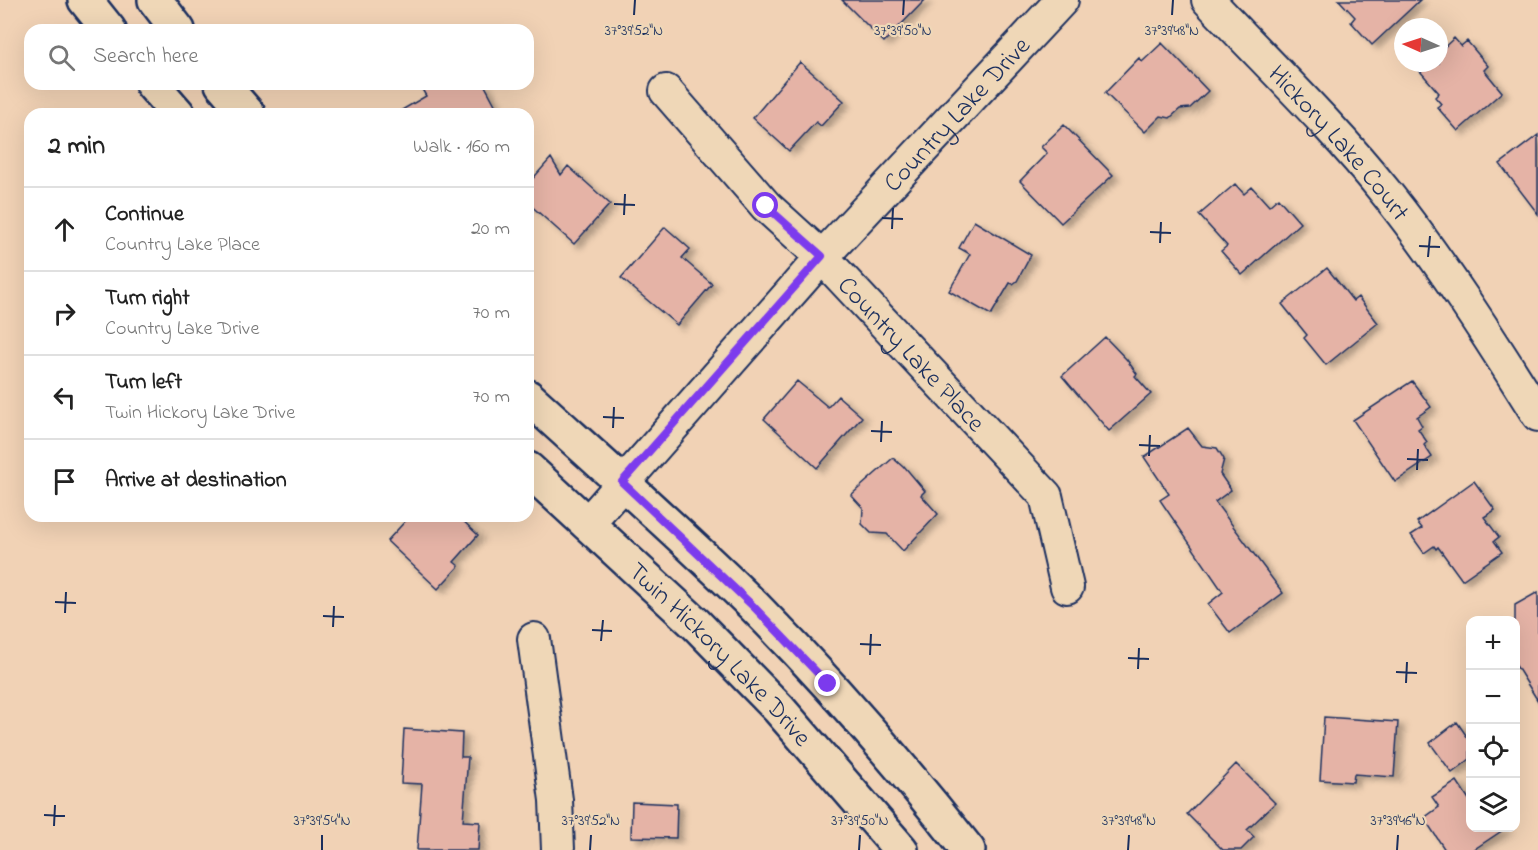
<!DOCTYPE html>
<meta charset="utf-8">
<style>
:root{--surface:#fff;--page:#f2f2f2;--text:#222;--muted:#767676;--line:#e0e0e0}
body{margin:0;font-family:"Indie Flower",sans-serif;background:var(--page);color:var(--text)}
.controls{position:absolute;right:18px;bottom:18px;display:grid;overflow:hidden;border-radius:12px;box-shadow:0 6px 24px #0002}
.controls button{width:54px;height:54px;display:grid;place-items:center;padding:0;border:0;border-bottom:2px solid var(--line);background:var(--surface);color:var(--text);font:30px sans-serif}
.compass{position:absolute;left:1394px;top:18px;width:54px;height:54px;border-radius:50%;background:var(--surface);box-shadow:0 6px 24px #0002;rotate:273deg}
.stop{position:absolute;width:18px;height:18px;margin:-14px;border:4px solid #7c3aed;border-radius:50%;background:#fff}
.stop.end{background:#7c3aed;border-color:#fff;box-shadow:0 2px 6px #0008}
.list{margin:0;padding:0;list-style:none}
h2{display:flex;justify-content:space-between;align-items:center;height:78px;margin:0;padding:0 24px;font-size:26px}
h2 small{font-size:20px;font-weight:400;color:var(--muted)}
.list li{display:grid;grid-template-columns:39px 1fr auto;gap:18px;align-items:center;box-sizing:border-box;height:84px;padding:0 24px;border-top:2px solid var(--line)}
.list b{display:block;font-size:22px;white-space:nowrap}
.list p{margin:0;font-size:20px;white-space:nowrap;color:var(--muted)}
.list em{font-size:20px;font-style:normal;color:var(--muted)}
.icon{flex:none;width:33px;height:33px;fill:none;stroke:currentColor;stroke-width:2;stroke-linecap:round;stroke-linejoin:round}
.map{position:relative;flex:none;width:1538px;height:850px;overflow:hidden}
.search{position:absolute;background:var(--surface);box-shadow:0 6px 24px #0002;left:24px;top:24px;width:510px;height:66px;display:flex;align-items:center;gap:15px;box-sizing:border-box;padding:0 21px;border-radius:18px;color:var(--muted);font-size:22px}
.panel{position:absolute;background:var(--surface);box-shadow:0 6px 24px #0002;left:24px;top:108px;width:510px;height:414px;border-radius:18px}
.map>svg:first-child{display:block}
</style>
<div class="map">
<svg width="1538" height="850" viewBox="0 0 1538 850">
<defs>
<filter id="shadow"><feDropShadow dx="6" dy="4" stdDeviation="3" flood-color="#0004"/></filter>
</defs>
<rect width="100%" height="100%" fill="#f1d2b5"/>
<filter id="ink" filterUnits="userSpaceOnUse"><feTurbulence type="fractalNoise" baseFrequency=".0167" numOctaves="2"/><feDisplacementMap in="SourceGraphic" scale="12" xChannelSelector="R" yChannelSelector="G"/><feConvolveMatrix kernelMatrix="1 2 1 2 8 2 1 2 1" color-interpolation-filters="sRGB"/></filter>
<g filter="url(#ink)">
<path fill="#e5b3a6" stroke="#1b2f5e" stroke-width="1.5" filter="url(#shadow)" d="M842 0H925L884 42Z
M1339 0H1420L1372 45 1351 22 1355 17Z
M1454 38 1461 46 1467 41 1488 66 1484 70 1502 92 1458 131 1437 107 1441 104 1435 97 1439 93 1419 70 1426 63H1439V52Z
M1162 43 1208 91 1190 108 1180 109 1170 118 1161 116 1145 132 1105 93 1139 58 1142 62Z
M800 62 844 101 821 126 816 122 789 151 753 118Z
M419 84H484L500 114H395L426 96Z
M1064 125 1113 175 1061 223 1020 181 1047 153 1041 147Z
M1538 135V214L1500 164Z
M551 158 561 175 568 166 610 204 574 244 528 203V184Z
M1235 184 1244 194 1252 187 1269 206 1278 198 1300 223 1242 275 1221 251 1227 246 1199 215Z
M974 221 1031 255 1017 281 1013 284 1010 283 991 315 949 291 970 254 959 248Z
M665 227 690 249 682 258 712 284 677 325 621 278Z
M1327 268 1353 301 1358 297 1378 323 1326 365 1304 338 1307 335 1282 304Z
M1105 337 1127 360 1137 374 1135 376 1151 394 1109 431 1062 376Z
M797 381 828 407 838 396 862 417 817 468 764 419Z
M1412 381 1431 407 1417 417 1422 426 1418 429 1427 442 1424 445 1432 457 1395 482 1353 420Z
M1188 428 1202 446 1217 448 1224 459 1220 474 1231 490 1215 502 1283 593 1230 633 1208 604 1223 592 1160 500 1169 494 1144 457Z
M893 458 903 467 904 466 925 491 921 495 938 514 903 551 887 534 871 533 862 524 863 508 851 495Z
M1474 481 1495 510 1484 517 1499 537 1494 541 1502 552 1462 580 1438 547 1436 549 1434 546 1424 553 1411 535 1422 528 1417 522Z
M410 516H458L478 535 454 562 459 566 438 589 387 541Z
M1538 592V701L1515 664V605Z
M1324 717 1398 722 1394 777 1354 774 1353 782 1320 780Z
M1457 722 1470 741V759L1452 773 1430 743Z
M404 729 462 733 461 757H468L463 821 480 822 478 850H417L422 784 401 783Z
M1236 764 1275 803 1247 830 1254 837 1241 850H1223L1187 814Z
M1457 781 1470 801V828H1506L1473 850H1445L1424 818 1439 807 1432 797Z
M632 802 677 804 676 838 631 837Z"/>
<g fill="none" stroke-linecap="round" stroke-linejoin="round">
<g stroke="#1b2f5e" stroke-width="36">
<g id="minor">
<path id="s1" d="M1208 0C1268 64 1332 125 1387 194 1442 263 1491 340 1538 415"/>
<path id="s2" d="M666 91 766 206 822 257 1046 496 1067 587"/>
<path id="s3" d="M587 524 822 257 1062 0"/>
<path d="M534 639 556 800 558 850"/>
</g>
</g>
<g stroke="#1b2f5e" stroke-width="38">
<g id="tertiary">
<path d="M85 0 109 30"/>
<path d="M155 0 178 30"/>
<path d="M152 84 178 114"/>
<path d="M222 84 248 114"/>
<path d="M528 397C604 466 682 535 755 607 831 684 901 765 968 850"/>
<path id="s4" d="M528 469 696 624 779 709 901 850"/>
</g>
</g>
<use href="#minor" stroke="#efd7b7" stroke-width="32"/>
<use href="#tertiary" stroke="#efd7b7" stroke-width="33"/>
</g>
</g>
<g fill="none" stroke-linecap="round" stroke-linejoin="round" filter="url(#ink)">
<path stroke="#7c3aed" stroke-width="8" d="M766 206 822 256 622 482 754 607 828 684"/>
</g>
<path fill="none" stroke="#1b2f5e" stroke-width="2" d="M634 15 635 0M903 15 904 0M1172 15 1173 0M614 204 635 205M624 215 625 194M882 218 903 219M892 229 893 208M1150 232 1171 233M1160 243 1161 222M1419 246 1440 247M1428 257 1430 236M603 417 624 418M613 428 614 407M871 431 892 432M881 442 882 421M1139 445 1160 446M1149 456 1150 435M1407 459 1428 460M1417 470 1418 449M55 602 76 603M65 613 66 592M323 616 344 617M333 627 334 606M592 630 612 631M601 641 603 620M860 644 881 645M870 655 871 634M1128 658 1149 659M1138 669 1139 648M1396 672 1417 673M1406 683 1407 662M44 815 65 816M54 826 55 805M322 850V835M590 850 591 835M859 850 860 835M1128 850 1129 835M1397 850 1398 835"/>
<g text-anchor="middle" stroke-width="4.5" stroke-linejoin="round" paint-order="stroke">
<g font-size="26" fill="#1b2f5e" stroke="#efd7b7">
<text dy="9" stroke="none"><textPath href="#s3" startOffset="552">Country Lake Drive</textPath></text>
<text dy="9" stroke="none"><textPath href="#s1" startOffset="194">Hickory Lake Court</textPath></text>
<text dy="9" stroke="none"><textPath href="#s2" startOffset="360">Country Lake Place</textPath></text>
<text dy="9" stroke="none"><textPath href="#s4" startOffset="267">Twin Hickory Lake Drive</textPath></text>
</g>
</g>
<g font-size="15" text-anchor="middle" fill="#1b2f5e" stroke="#efd7b7" stroke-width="4.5" stroke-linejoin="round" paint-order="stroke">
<text x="634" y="35">37°39'52"N</text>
<text x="903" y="35">37°39'50"N</text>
<text x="1172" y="35">37°39'48"N</text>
<text x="322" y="825">37°39'54"N</text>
<text x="591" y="825">37°39'52"N</text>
<text x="860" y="825">37°39'50"N</text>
<text x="1129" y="825">37°39'48"N</text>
<text x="1398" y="825">37°39'46"N</text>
</g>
</svg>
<div class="controls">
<button>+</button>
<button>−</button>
<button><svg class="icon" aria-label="locate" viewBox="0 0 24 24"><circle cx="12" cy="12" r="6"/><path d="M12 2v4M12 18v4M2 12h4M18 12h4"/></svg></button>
<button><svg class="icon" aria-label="layers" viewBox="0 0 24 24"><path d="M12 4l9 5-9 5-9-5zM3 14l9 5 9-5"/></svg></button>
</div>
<svg class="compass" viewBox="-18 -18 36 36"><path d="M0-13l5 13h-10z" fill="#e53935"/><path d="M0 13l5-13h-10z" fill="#767676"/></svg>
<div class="stop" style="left:766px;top:206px"></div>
<div class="stop end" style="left:828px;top:684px"></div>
<div class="search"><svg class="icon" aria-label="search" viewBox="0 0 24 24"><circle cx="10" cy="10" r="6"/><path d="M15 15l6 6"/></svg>Search here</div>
<section class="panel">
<h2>2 min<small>Walk · 160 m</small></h2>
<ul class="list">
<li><svg class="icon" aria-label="ahead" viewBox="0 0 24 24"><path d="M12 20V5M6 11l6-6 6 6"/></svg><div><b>Continue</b><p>Country Lake Place</p></div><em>20 m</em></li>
<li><svg class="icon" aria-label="right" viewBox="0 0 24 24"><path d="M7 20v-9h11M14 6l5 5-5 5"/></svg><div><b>Turn right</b><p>Country Lake Drive</p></div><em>70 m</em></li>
<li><svg class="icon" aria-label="left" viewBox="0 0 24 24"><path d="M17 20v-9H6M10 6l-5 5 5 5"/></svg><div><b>Turn left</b><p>Twin Hickory Lake Drive</p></div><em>70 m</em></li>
<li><svg class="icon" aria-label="arrive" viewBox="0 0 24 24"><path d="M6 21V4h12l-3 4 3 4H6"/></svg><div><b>Arrive at destination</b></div></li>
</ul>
</section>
</div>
